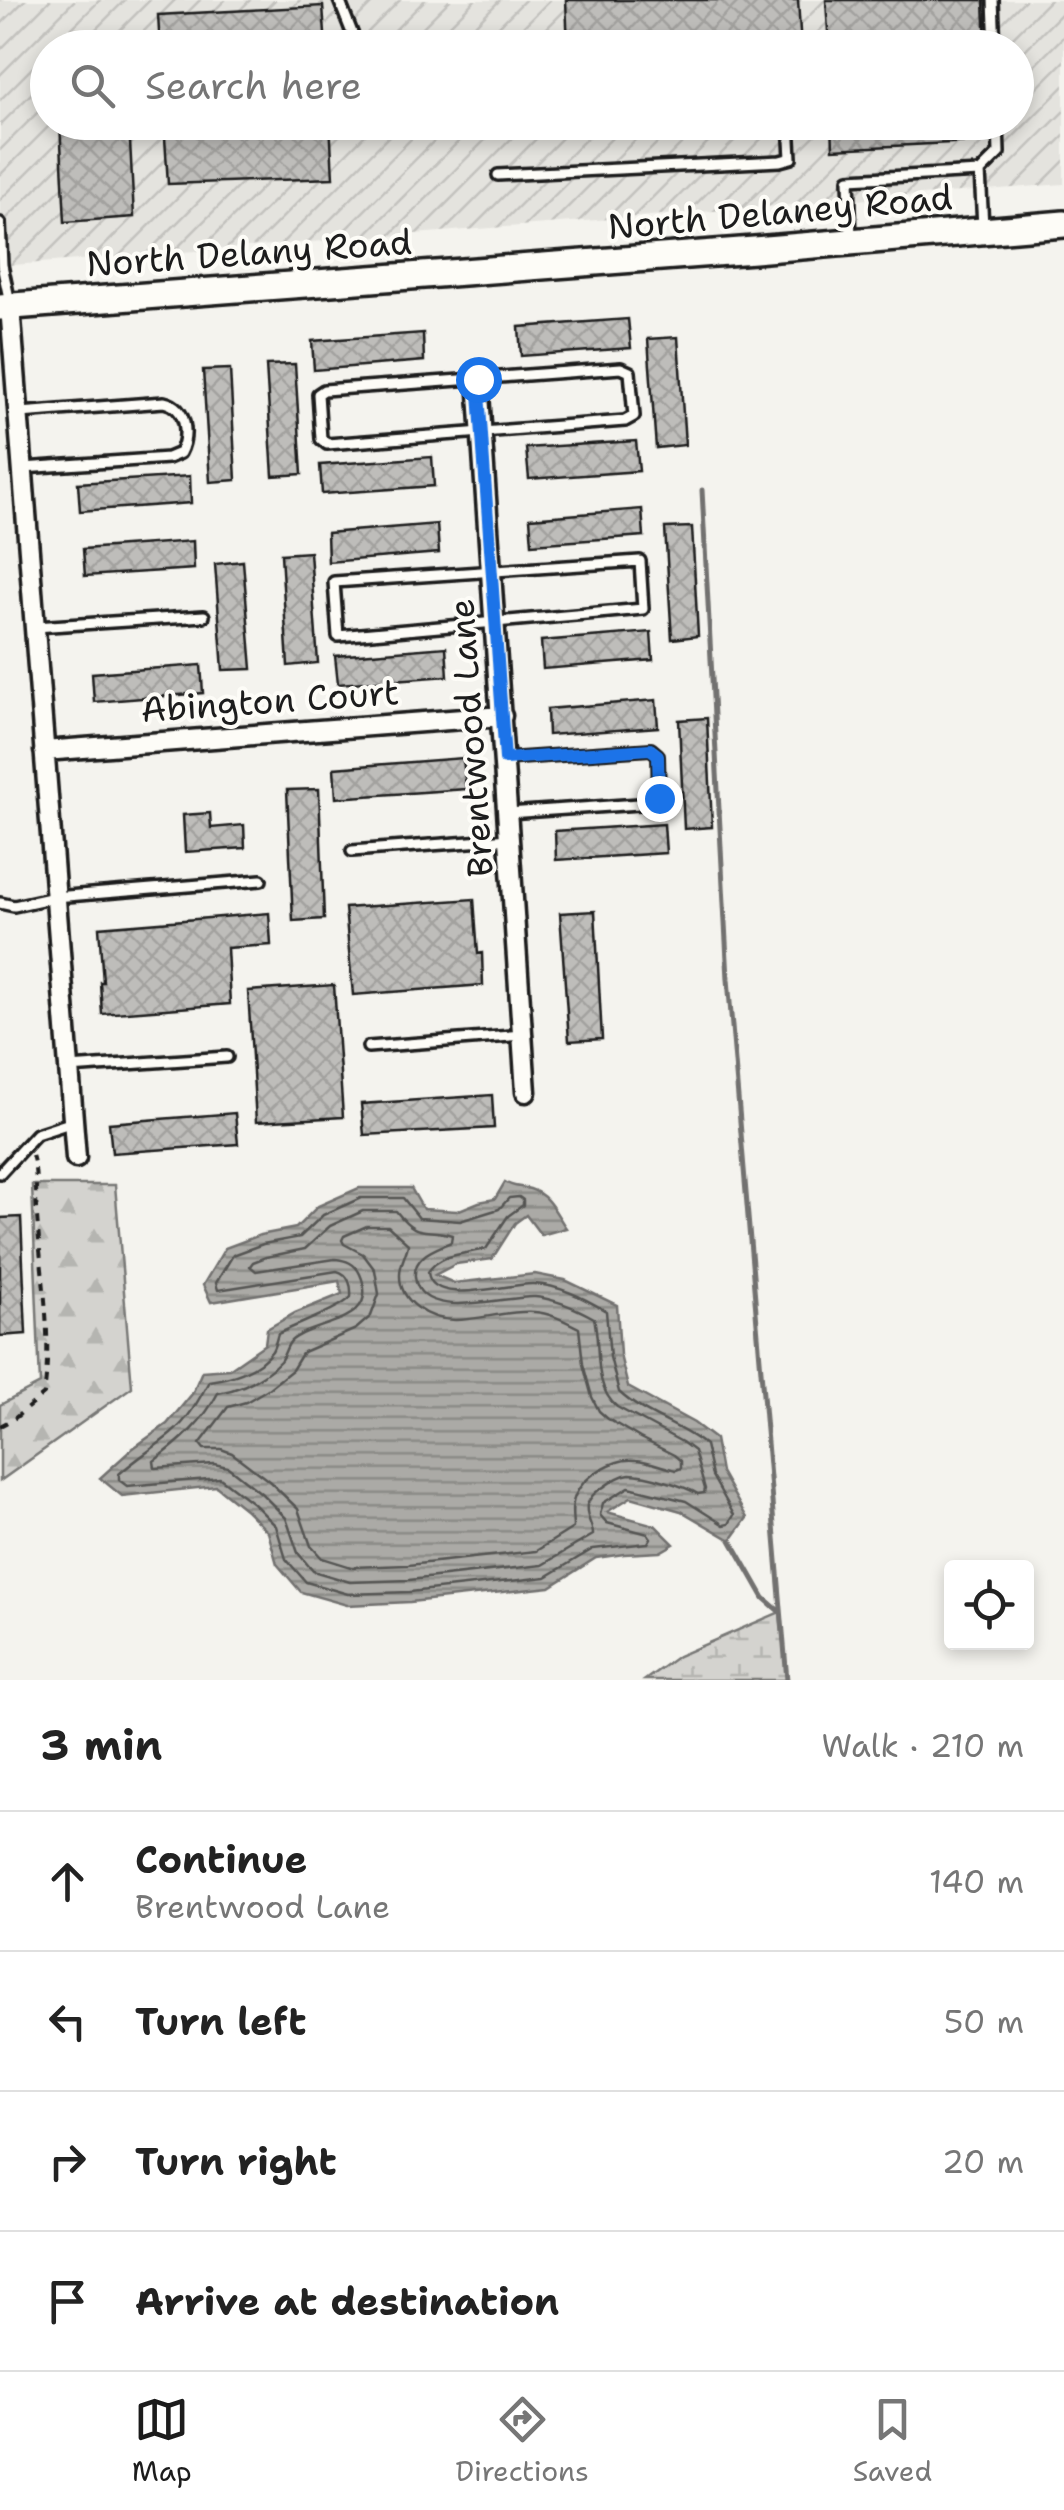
<!DOCTYPE html>
<meta charset="utf-8">
<style>
:root{--surface:#fff;--page:#f6f6f6;--text:#222;--muted:#767676;--line:#e0e0e0;--accent:#1c1c1c}
body{margin:0;font-family:"Shantell Sans",sans-serif;background:var(--page);color:var(--text)}
.controls{position:absolute;right:30px;bottom:30px;display:grid;overflow:hidden;border-radius:10px;box-shadow:0 5px 15px #0003}
.controls button{width:90px;height:90px;display:grid;place-items:center;padding:0;border:0;border-bottom:2px solid var(--line);background:var(--surface);color:var(--text);font:50px sans-serif}
.stop{position:absolute;width:30px;height:30px;margin:-22px;border:8px solid #1a73e8;border-radius:50%;background:#fff}
.stop.end{background:#1a73e8;border-color:#fff;box-shadow:0 2px 10px #0008}
.list{margin:0;padding:0;list-style:none}
h2{display:flex;justify-content:space-between;align-items:center;height:130px;margin:0;padding:0 40px;font-size:42px}
h2 small{font-size:32px;font-weight:400;color:var(--muted)}
.list li{display:grid;grid-template-columns:65px 1fr auto;gap:30px;align-items:center;box-sizing:border-box;height:140px;padding:0 40px;border-top:2px solid var(--line)}
.list b{display:block;font-size:38px;white-space:nowrap}
.list p{margin:0;font-size:32px;white-space:nowrap;color:var(--muted)}
.list em{font-size:32px;font-style:normal;color:var(--muted)}
.icon{flex:none;width:55px;height:55px;fill:none;stroke:currentColor;stroke-width:2;stroke-linecap:round;stroke-linejoin:round}
.map{position:relative;flex:none;width:1064px;height:1680px;overflow:hidden}
.search{position:absolute;background:var(--surface);box-shadow:0 5px 15px #0003;left:30px;right:30px;top:30px;height:110px;display:flex;align-items:center;gap:25px;box-sizing:border-box;padding:0 35px;border-radius:55px;color:var(--muted);font-size:38px}
.sheet{height:690px;background:var(--surface)}
nav{display:flex;justify-content:space-around;align-items:center;box-sizing:border-box;height:140px;border-top:2px solid var(--line);background:var(--surface);font-size:28px;color:var(--muted)}
nav a{display:grid;justify-items:center;gap:5px}
nav .on{color:var(--accent)}
.map>svg:first-child{display:block}
</style>
<div class="map">
<svg width="1064" height="1680" viewBox="0 0 1064 1680">
<defs>
<pattern id="industrial-furrows" width="10" height="10" patternUnits="userSpaceOnUse" patternTransform="scale(2.5)"><rect width="10" height="10" fill="#e4e3de"/><path d="M-1 1l2-2M0 10L10 0M9 11l2-2" fill="none" stroke="#c3c2be"/></pattern>
<pattern id="forest-firs" width="22" height="20" patternUnits="userSpaceOnUse" patternTransform="scale(2.5)"><rect width="22" height="20" fill="#d4d3cf"/><path d="M5 1l3.5 6h-7zM16 11l3.5 6h-7z" fill="#b5b5b1"/></pattern>
<pattern id="wetland-marsh" width="20" height="14" patternUnits="userSpaceOnUse" patternTransform="scale(2.5)"><rect width="20" height="14" fill="#d4d3cf"/><path d="M1 5h8M5 5V1M11 12h8M15 12V8" fill="none" stroke="#b5b5b1"/></pattern>
<pattern id="water-rules" width="6" height="5" patternUnits="userSpaceOnUse" patternTransform="scale(2.5)"><rect width="6" height="5" fill="#abaaa6"/><path d="M0 2.5h6" fill="none" stroke="#8a8a86"/></pattern>
<pattern id="building-cross-hatch" width="8" height="8" patternUnits="userSpaceOnUse" patternTransform="scale(2.5)"><rect width="8" height="8" fill="#bebdba"/><path d="M0 0l8 8M0 8l8-8" fill="none" stroke="#a3a29f"/></pattern>
</defs>
<rect width="100%" height="100%" fill="#f4f3ee"/>
<filter id="ink" filterUnits="userSpaceOnUse"><feTurbulence type="fractalNoise" baseFrequency=".01" numOctaves="2"/><feDisplacementMap in="SourceGraphic" scale="20" xChannelSelector="R" yChannelSelector="G"/><feConvolveMatrix kernelMatrix="1 2 1 2 8 2 1 2 1" color-interpolation-filters="sRGB"/></filter>
<g filter="url(#ink)">
<path fill="url(#industrial-furrows)" fill-rule="evenodd" d="M0 0H1064V184L0 266ZM48 48H1016V122H48Z"/>
<path fill="url(#forest-firs)" stroke="#787876" stroke-width="2.5" d="M32 1185H115L132 1387 0 1481V1405L40 1384Z"/>
<path fill="url(#wetland-marsh)" stroke="#787876" stroke-width="2.5" d="M780 1612 787 1680H645L678 1656Z"/>
<path fill="url(#water-rules)" stroke="#72716f" stroke-width="2.5" d="M505 1182C514 1188 520 1186 530 1189 549 1195 555 1212 566 1228L541 1235 526 1215 515 1223 492 1259 456 1264 435 1275 454 1283 535 1274 565 1280 617 1305 620 1355 628 1387 694 1423 715 1439 721 1472 747 1518 731 1540 681 1511 631 1497 607 1512 655 1525 674 1544 660 1552 624 1554 596 1558 550 1587 410 1602 347 1605 301 1592 277 1564 268 1532 246 1510 216 1486 122 1496 100 1478 132 1449 167 1424 192 1394 202 1371 229 1369 265 1344 267 1329 295 1313 342 1294 339 1281 211 1302 203 1285 225 1248 260 1235 296 1228 318 1206 359 1188H411L423 1209 457 1211 479 1202 495 1199Z"/>
<g fill="none" stroke-linecap="round" stroke-linejoin="round">
<path stroke="#555553" stroke-width="2.5" d="M519 1197 523 1200V1205L508 1216 486 1249C466 1254 440 1253 428 1272 431 1308 509 1283 533 1284 559 1285 584 1298 606 1311L610 1357 619 1392C643 1415 679 1424 705 1445L712 1476 734 1515 729 1524 724 1525 686 1501 629 1487 603 1503 600 1515 607 1523 648 1534 651 1538 648 1543 593 1549 546 1577 410 1592 348 1594 306 1582 286 1559 276 1526 253 1503 220 1478 127 1486 119 1480V1474C136 1459 154 1448 171 1434 188 1420 199 1400 209 1381 231 1378 258 1370 272 1351 275 1346 276 1340 278 1334 295 1325 341 1309 351 1297 352 1286 349 1274 337 1271L218 1290 216 1283 233 1255 263 1244 300 1237 323 1215 361 1198H403L419 1218 460 1221 499 1209 509 1198Z
M363 1211H396C418 1239 423 1227 452 1235L451 1242C436 1249 413 1255 415 1277 420 1324 507 1295 535 1297 556 1299 576 1308 594 1318 601 1346 592 1386 617 1407L682 1442 694 1451 705 1489 704 1493 698 1494C684 1486 647 1474 630 1474 620 1475 611 1482 602 1488 595 1492 590 1497 587 1505 585 1517 593 1525 593 1535L542 1565 409 1580 350 1582 313 1571 298 1553 286 1518 261 1493 228 1467 214 1464 155 1468 154 1461C180 1442 203 1422 218 1393 241 1389 263 1379 280 1361 285 1355 286 1346 291 1341 315 1320 382 1324 360 1274 355 1263 346 1260 335 1259L256 1271 250 1266 253 1262 266 1257 305 1249 330 1226Z
M367 1226H388L408 1244C407 1253 400 1263 400 1274 399 1302 429 1320 455 1320 481 1320 508 1310 534 1312 551 1313 565 1321 579 1328L583 1364 592 1397 599 1411 608 1419 640 1438 674 1455 681 1461V1468L676 1470C663 1467 649 1461 636 1460 615 1457 583 1476 575 1496 570 1507 573 1518 573 1528L536 1551 408 1565 351 1567 322 1558 311 1546 298 1509 269 1481 232 1453 221 1449H204L200 1444 228 1407 246 1402 268 1389 292 1370 303 1352 356 1329 371 1316 379 1294 375 1270 363 1254 344 1244 342 1240 344 1236Z"/>
<path stroke="#72716f" stroke-width="5" d="M702 490 728 979 787 1680
M731 1540 764 1598 780 1612"/>
</g>
<path fill="url(#building-cross-hatch)" stroke="#1c1c1c" stroke-width="2.5" d="M566 0H798L801 48H568Z
M826 0H984L986 48H829Z
M323 6 326 48H160L158 15Z
M60 122H129L134 217 65 222Z
M164 122H330L333 178 168 184Z
M832 122H989L990 141 833 149Z
M628 319 631 348 521 356 519 327Z
M423 333 424 361 314 370 312 341Z
M678 337 685 445 656 448 648 339Z
M295 364 302 474 273 476 266 365Z
M230 369 236 480 210 482 203 370Z
M636 441 639 471 529 479 526 448Z
M432 457 434 486 322 494 320 465Z
M190 476 191 503 80 511 78 483Z
M642 509 644 536 532 544 530 518Z
M437 524 439 553 328 562 327 533Z
M692 527 698 636 672 639 665 528Z
M193 541 194 569 85 576 83 549Z
M310 552 318 663 288 666 281 554Z
M243 561 252 669 223 670 215 564Z
M651 632 653 660 543 669 541 641Z
M446 647 448 676 338 684 335 656Z
M201 665 203 693 94 702 92 673Z
M656 700 658 727 548 735 547 709Z
M707 718 712 827 684 829 679 720Z
M463 758 466 789 336 798 334 768Z
M319 789 324 919 293 921 287 790Z
M210 813 211 828 244 825 245 848 185 852 183 815Z
M664 824 666 853 556 860 555 831Z
M474 899 478 954 482 953 483 985 353 995 345 908Z
M595 911 602 1039 569 1041 560 913Z
M269 913 271 945 227 948 230 1004 102 1014 100 982H103L99 927Z
M334 985 343 1117 256 1122 248 991Z
M492 1095 494 1128 364 1135 361 1104Z
M235 1113 238 1144 112 1153 109 1123Z
M21 1217 26 1334 0 1336V1218Z"/>
<g fill="none" stroke-linecap="round" stroke-linejoin="round">
<g stroke="#1c1c1c" stroke-width="16">
<path id="lane" d="M339 0 358 48
M993 0 995 48
M980 172 999 153 998 122
M498 175 780 161 791 158 789 122
M0 223 2 265 10 303
M851 239 849 179 980 172 983 226
M621 368 630 372 634 416 625 421 327 444 321 439 318 394 324 390Z
M20 413 164 402C187 407 189 435 180 453L168 458 23 468
M640 561 643 609 338 636 334 582Z
M35 627 204 616
M505 759 651 749 658 755 659 797 654 803 508 813
M352 851 509 839
M0 903 14 906 55 897 261 880
M368 1047 523 1035
M69 1068 227 1057
M0 1173 36 1134 73 1122"/>
</g>
<g stroke="#1c1c1c" stroke-width="25">
<path id="street" d="M10 306 76 1158
M478 379 526 1092
M44 751 502 716"/>
</g>
<g stroke="#1c1c1c" stroke-width="32">
<path id="secondary" d="M0 307 754 250 1064 224"/>
</g>
<path stroke="#1c1c1c" stroke-width="4" stroke-dasharray="8 8" stroke-linecap="butt" d="M0 1426 15 1418 44 1394C53 1334 41 1275 37 1216 35 1195 38 1174 32 1155"/>
<use href="#lane" stroke="#fdfcf7" stroke-width="9"/>
<use href="#street" stroke="#fdfcf7" stroke-width="18"/>
<use href="#secondary" stroke="#fdfcf7" stroke-width="25"/>
</g>
</g>
<g fill="none" stroke-linecap="round" stroke-linejoin="round" filter="url(#ink)">
<path stroke="#1a73e8" stroke-width="12" d="M478 379 505 759 650 749 658 755 659 798"/>
</g>
<g text-anchor="middle" stroke-width="8" stroke-linejoin="round" paint-order="stroke">
<g font-size="35" fill="#1c1c1c" stroke="#fdfcf7">
<text transform="translate(780 212) rotate(-5)" y="12">North Delaney Road</text>
<text transform="translate(249 253) rotate(-4)" y="12">North Delany Road</text>
<text transform="translate(270 701) rotate(-4)" y="12">Abington Court</text>
<text transform="translate(471 738) rotate(-94)" y="12">Brentwood Lane</text>
</g>
</g>
</svg>
<div class="controls">
<button><svg class="icon" aria-label="locate" viewBox="0 0 24 24"><circle cx="12" cy="12" r="6"/><path d="M12 2v4M12 18v4M2 12h4M18 12h4"/></svg></button>
</div>
<div class="stop" style="left:478px;top:379px"></div>
<div class="stop end" style="left:659px;top:798px"></div>
<div class="search"><svg class="icon" aria-label="search" viewBox="0 0 24 24"><circle cx="10" cy="10" r="6"/><path d="M15 15l6 6"/></svg>Search here</div>
</div>
<section class="sheet">
<h2>3 min<small>Walk · 210 m</small></h2>
<ul class="list">
<li><svg class="icon" aria-label="ahead" viewBox="0 0 24 24"><path d="M12 20V5M6 11l6-6 6 6"/></svg><div><b>Continue</b><p>Brentwood Lane</p></div><em>140 m</em></li>
<li><svg class="icon" aria-label="left" viewBox="0 0 24 24"><path d="M17 20v-9H6M10 6l-5 5 5 5"/></svg><div><b>Turn left</b></div><em>50 m</em></li>
<li><svg class="icon" aria-label="right" viewBox="0 0 24 24"><path d="M7 20v-9h11M14 6l5 5-5 5"/></svg><div><b>Turn right</b></div><em>20 m</em></li>
<li><svg class="icon" aria-label="arrive" viewBox="0 0 24 24"><path d="M6 21V4h12l-3 4 3 4H6"/></svg><div><b>Arrive at destination</b></div></li>
</ul>
</section>
<nav>
<a class="on"><svg class="icon" aria-label="map" viewBox="0 0 24 24"><path d="M3 6l6-2 6 2 6-2v14l-6 2-6-2-6 2zM9 4v14M15 6v14"/></svg>Map</a>
<a><svg class="icon" aria-label="directions" viewBox="0 0 24 24"><path d="M12 3l9 9-9 9-9-9zM9 14v-3h6M13 9l2 2-2 2"/></svg>Directions</a>
<a><svg class="icon" aria-label="saved" viewBox="0 0 24 24"><path d="M7 4h10v16l-5-4-5 4z"/></svg>Saved</a>
</nav>
